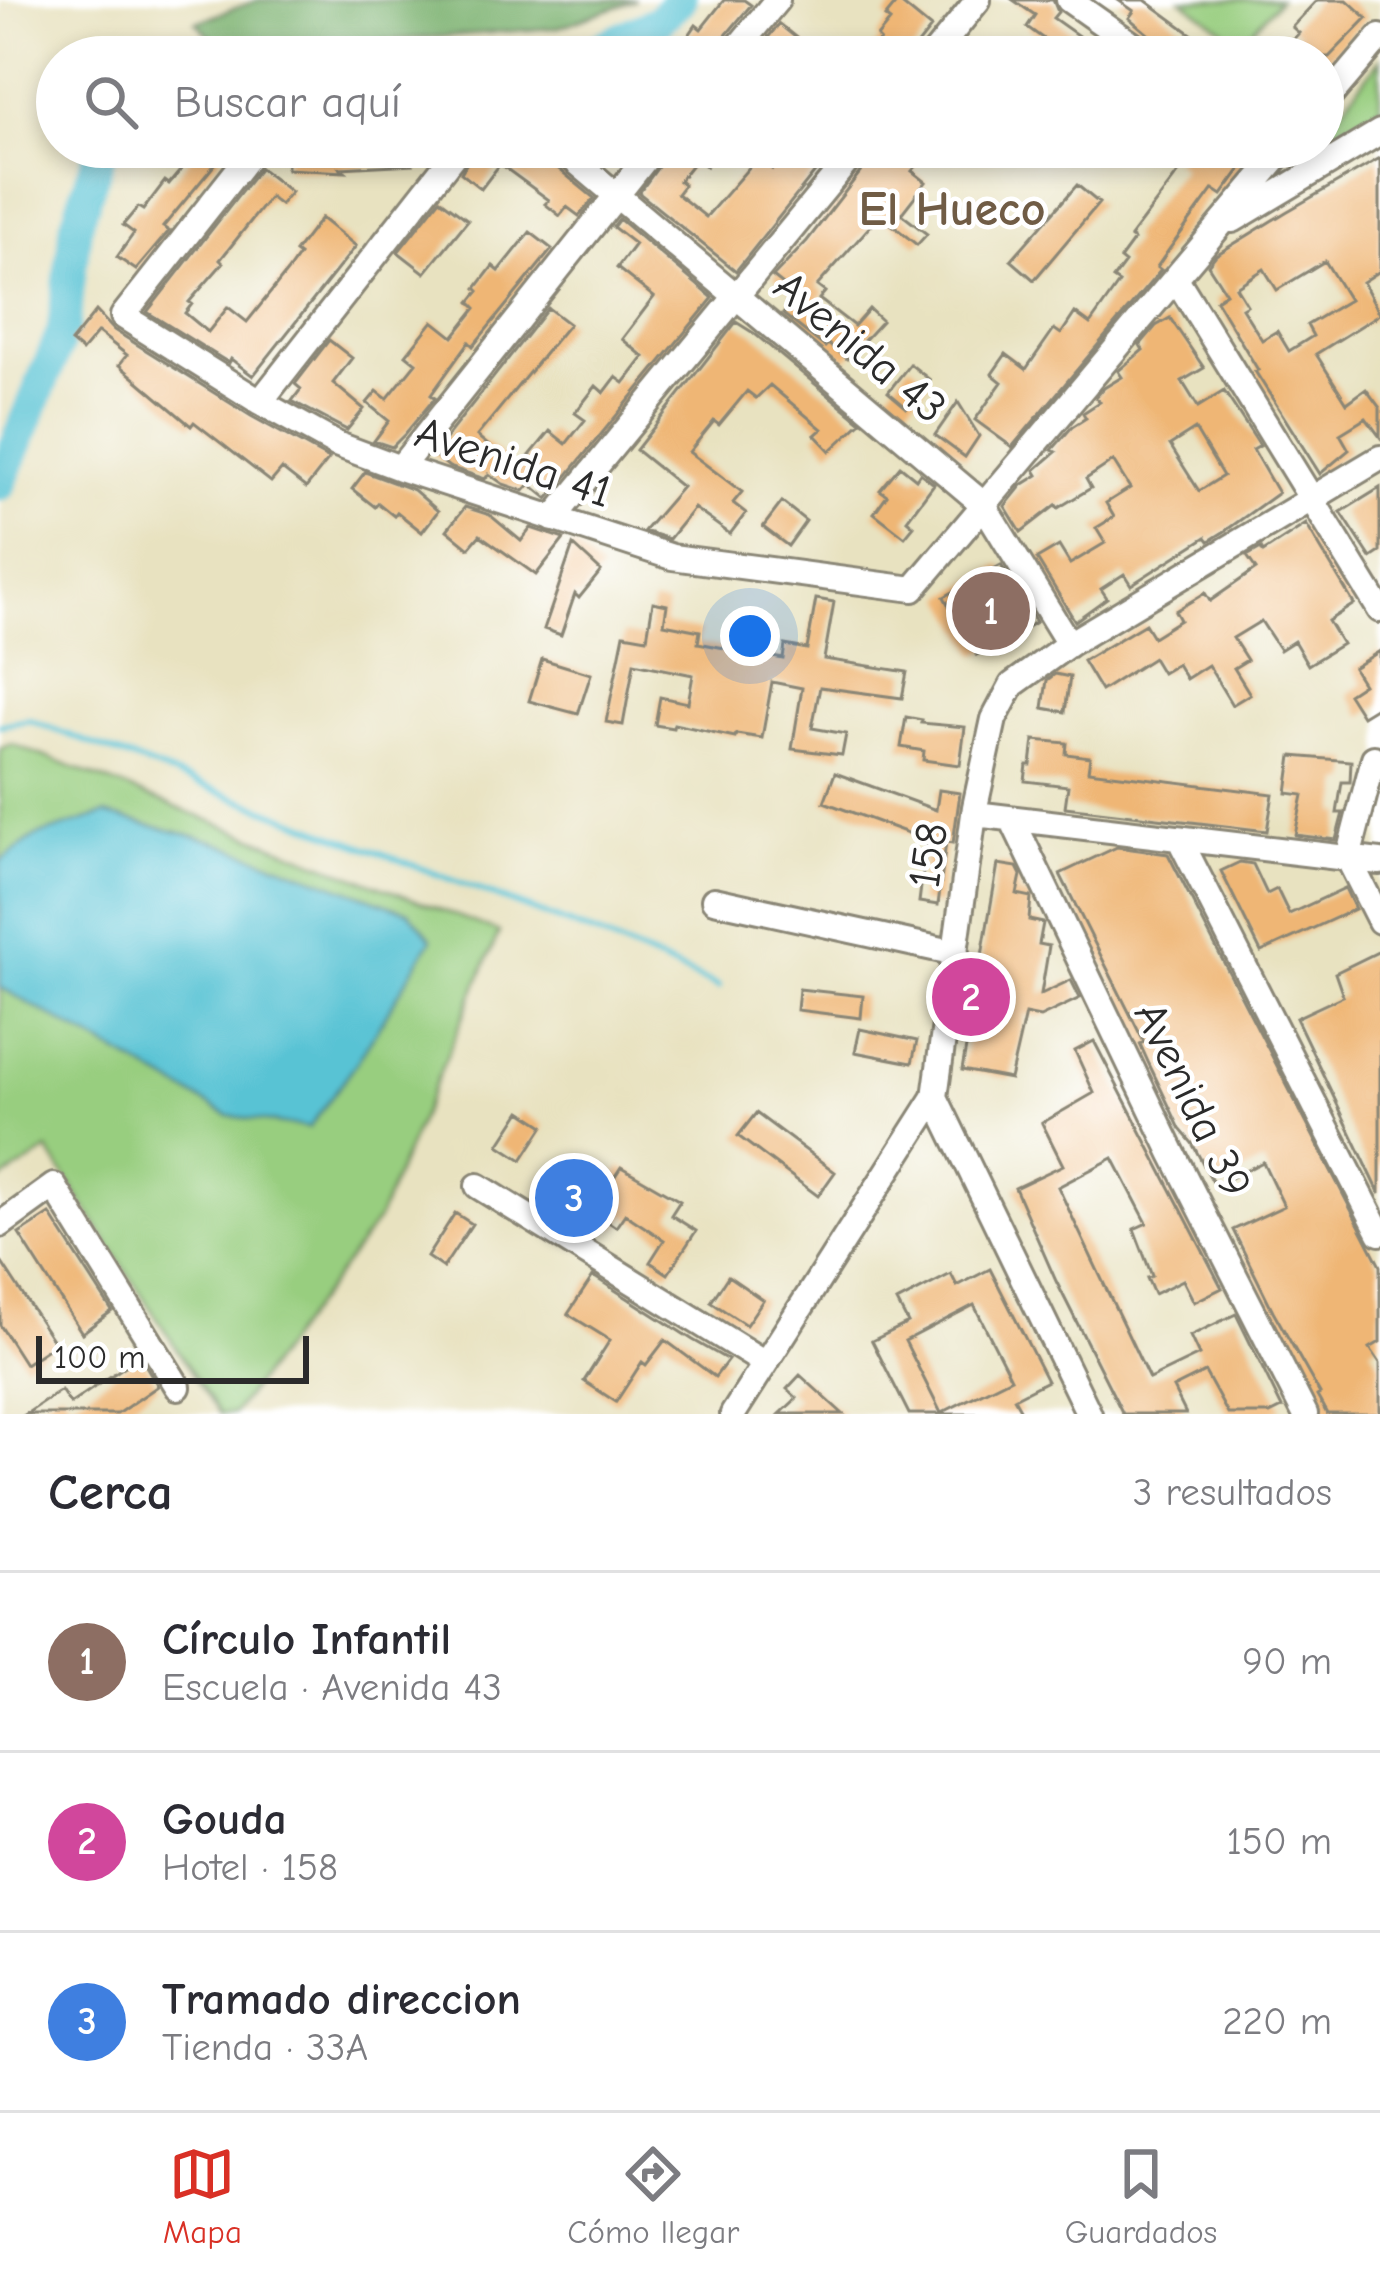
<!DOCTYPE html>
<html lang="es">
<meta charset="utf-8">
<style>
:root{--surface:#fff;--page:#f7f7f7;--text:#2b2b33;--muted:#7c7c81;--line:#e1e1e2;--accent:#d93025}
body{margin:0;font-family:"Comic Neue",sans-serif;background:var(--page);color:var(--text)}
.scale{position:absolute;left:36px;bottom:30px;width:273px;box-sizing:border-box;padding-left:12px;border:6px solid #2b2b2b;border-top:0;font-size:33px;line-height:42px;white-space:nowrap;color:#2b2b2b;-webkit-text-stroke:9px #fff;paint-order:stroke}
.you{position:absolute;left:750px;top:636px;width:42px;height:42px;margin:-30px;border:9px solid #fff;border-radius:50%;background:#1a73e8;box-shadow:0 0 0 18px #1a73e833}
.badge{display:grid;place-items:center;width:78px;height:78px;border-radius:50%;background:var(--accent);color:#fff;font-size:39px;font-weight:700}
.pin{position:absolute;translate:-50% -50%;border:6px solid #fff;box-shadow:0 3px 12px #0006}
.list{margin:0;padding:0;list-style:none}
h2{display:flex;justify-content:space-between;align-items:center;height:156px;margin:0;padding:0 48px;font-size:51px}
h2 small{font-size:39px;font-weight:400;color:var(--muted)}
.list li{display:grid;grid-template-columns:78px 1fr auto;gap:36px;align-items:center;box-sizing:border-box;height:180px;padding:0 48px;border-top:3px solid var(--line)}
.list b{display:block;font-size:45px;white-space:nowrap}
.list p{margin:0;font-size:39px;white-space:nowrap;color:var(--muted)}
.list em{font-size:39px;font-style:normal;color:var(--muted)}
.icon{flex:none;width:66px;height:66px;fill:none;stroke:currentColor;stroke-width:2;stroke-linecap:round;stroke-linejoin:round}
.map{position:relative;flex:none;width:1380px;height:1414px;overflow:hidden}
.search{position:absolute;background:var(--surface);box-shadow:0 6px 18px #0003;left:36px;right:36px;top:36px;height:132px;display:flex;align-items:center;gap:30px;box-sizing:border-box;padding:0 42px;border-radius:66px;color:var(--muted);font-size:45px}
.sheet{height:696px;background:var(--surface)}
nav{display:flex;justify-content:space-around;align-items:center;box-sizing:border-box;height:168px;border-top:3px solid var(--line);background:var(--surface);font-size:33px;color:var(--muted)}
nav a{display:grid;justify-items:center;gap:6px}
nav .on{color:var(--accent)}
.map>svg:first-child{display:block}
</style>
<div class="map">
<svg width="1380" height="1414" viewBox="0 0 1380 1414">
<rect width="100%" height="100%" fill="#fff"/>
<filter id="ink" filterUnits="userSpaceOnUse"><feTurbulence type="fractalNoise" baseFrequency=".00833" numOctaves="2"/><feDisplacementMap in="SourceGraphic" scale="24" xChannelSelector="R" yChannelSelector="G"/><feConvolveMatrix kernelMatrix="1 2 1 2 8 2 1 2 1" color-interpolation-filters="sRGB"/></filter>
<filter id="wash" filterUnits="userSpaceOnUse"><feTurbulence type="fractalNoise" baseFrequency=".004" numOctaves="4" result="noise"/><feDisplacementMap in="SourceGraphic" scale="48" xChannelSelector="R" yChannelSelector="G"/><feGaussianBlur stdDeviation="2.7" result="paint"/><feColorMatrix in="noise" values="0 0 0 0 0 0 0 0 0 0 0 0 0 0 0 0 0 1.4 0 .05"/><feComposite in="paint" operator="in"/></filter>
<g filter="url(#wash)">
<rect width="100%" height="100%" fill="#e8e2c0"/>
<path fill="#98ce7f" stroke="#627c55" stroke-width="3" d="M1182 0H1279L1242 43Z
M1380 59V108L1323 138V133Z
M12 744 499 932 377 1221 233 1414H219L48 1150 0 1181V748Z"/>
<path fill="#7ab16e" stroke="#526e4c" stroke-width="3" d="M258 0H636L557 28 330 45 222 48 196 22Z"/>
<path fill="#59c3d4" stroke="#427780" stroke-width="3" d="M105 814 213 841 409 912 432 939 357 1062 309 1128 229 1116 0 987V861L36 836Z"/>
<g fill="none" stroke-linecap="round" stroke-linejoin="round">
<path stroke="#59c3d4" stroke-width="6" d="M0 725 29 720 606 938 719 987"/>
<path stroke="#59c3d4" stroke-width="33" d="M583 57 658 21 680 0
M0 484 63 331 76 225 102 147"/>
</g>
<g id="blocks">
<path fill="#efb675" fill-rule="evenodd" d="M724 0H744L751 5 708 57H674L696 25 701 29Z
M1013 0H1053L1058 12 1053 18 1094 47 1098 41 1121 57H1054L1059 50 1027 27 1035 15Z
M1118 0H1145L1223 57H1166L1160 44 1129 18 1134 11Z
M1317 0H1347L1367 18 1329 57H1277L1299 33 1292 27Z
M898 1 931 28 908 57H866L880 40 877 37 890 21 885 17Z
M779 24 820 57H752Z
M200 147H209L221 157 163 227 169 231 136 270 117 257 134 233 123 225 138 207 143 210 165 181 169 184Z
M287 147H414L413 164 340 168 345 172 287 169Z
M476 147H543L548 160 594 198 579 216 567 207 560 216 545 204 549 200 500 164 481 189 461 173Z
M682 147H707L716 154 706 166 697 158 679 181 684 185 677 194 706 217 758 157 772 169 787 151 790 153 795 147H835L736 271 639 193 671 149 677 154Z
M875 147H901L920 162 912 171 926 182 901 214 927 234 917 245 880 215 817 286 825 292 819 299 854 326 869 309 882 321 847 359 828 344 825 347 783 314 797 296 773 277 807 241 872 157Z
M1186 147H1257L1222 195 1213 189 1170 248 1157 267 1161 270 1012 447 975 420 1002 382 992 374 1006 354 1026 369 1054 329 1061 334 1075 313 1090 324 1119 283 1113 279 1125 263 1120 259 1134 240 1130 237 1183 167 1175 162Z
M1380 158V271L1363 282 1380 314 1316 354 1347 403 1366 389 1380 408V437L1366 418 1340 434 1349 450 1320 474 1255 371 1258 370 1216 300 1226 293 1208 265 1216 255 1286 212ZM1325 261 1349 300 1307 325 1313 336 1289 351 1277 331 1262 340 1242 308 1247 305 1236 287 1264 269 1277 290Z
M260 168 291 192 280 205 270 197 220 260 223 263 189 302 192 304 185 313 208 332 228 307 247 322 287 272 299 255 295 252 321 218 356 246 253 376 231 359 229 363 147 312Z
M1077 185 1099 203 1034 280 1011 260Z
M440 199 468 220 425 273 398 252Z
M619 219 713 298 548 499 530 484 524 491 503 484 489 474 485 479 449 467 433 454 548 308 569 324 477 436 518 470 550 431 566 444 585 420 575 413 596 386 604 393 616 377 624 383 644 357 622 339 654 297 617 268 635 244 613 227Z
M530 232 552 249 473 346 469 342 431 395 435 398 405 434 392 447 374 441 389 421 367 403 377 391 387 399 416 363 406 355 433 321 453 337 476 308 470 302 479 291 476 288 493 266 499 271Z
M96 311 114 330 251 416 329 459 306 488 282 469 271 482 194 422 191 426 119 365 127 355 98 332 82 351 71 342Z
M1170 318 1204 368 1182 381 1198 407 1224 391 1260 446 1253 450 1278 493 1225 531 1209 541 1206 537 1131 585 1124 574 1101 589 1107 598 1075 621 1037 559 1059 546 1070 564 1105 543 1096 528 1114 517 1106 503 1130 488 1113 461 1086 479 1091 488 1058 508 1056 505 1021 532 1005 506 1022 485 1038 475 1035 470 1056 452 1052 450 1072 427 1086 418 1083 413 1100 402 1096 397 1104 388 1122 377 1118 371 1143 350 1140 345 1156 326ZM1195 429 1223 476 1199 491 1170 445Z
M736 322 755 334 861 422 830 451 815 435 822 429 770 385 756 398 747 391 719 425 714 421 689 452 742 492 733 503 746 513 730 534 694 508 669 539 644 531 682 487 636 450Z
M329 340 352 358 333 383 364 409 347 430 292 401 301 389 295 384Z
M910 364 930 380 907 408 888 392Z
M958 402 979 436 965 457 935 435Z
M900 466 916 479 920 473 934 484 907 520 914 526 905 537 874 513 887 495 880 490Z
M365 472 414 490 438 511 422 532 397 512 394 516 378 503 375 507 352 489Z
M1380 488V552L1371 558 1341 512Z
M782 502 806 521 788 546 763 527Z
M465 507 490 515 521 541 531 528 564 539 536 575 480 535 469 548 447 530Z
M1306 524 1354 604 1328 621 1342 644 1308 665 1294 641 1280 650 1261 621 1233 638 1247 660 1234 668 1250 694 1232 705 1208 665 1186 679 1177 664 1162 673 1153 658 1101 691 1083 661 1145 624 1153 637 1180 620 1175 611 1205 593 1210 601 1256 569 1247 556 1261 548 1263 552Z
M573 545 601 571 579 598 575 594 561 635 544 629Z
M1001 565 1036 622 977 655 944 597Z
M816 599 834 602 824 659 907 672 902 698 820 687 812 728 846 734 842 755 792 749 802 688 772 682 762 738 736 734 735 737 674 724 673 728 655 725 660 697 688 703 693 675 634 663 623 725 606 722 624 634 647 638 653 602 667 605 664 624 700 631 698 643 783 659 785 645 807 649Z
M1380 651V705L1362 716 1348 694 1363 684 1353 668Z
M542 659 591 674 578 714 529 701Z
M1055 674 1070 677 1065 712 1043 708 1047 680Z
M906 717 922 720 921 723 965 727 960 765 923 760 924 751 901 747Z
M1034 740 1067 743 1066 754 1090 757 1088 771 1273 794 1267 831 1065 807 1068 786 1025 781 1027 765H1031Z
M1292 756 1351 761 1350 782H1342L1337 813H1343L1336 840 1295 835 1303 795 1287 793Z
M835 773 936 810 939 790 960 793 953 843 946 842 938 905 919 902 927 840 824 802Z
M1117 847 1168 854 1380 1266V1342L1370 1348 1380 1363V1414H1327L1317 1396 1320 1394 1273 1311 1233 1230 1284 1206 1263 1162 1215 1186 1192 1143 1180 1129 1149 1064 1140 1044 1144 1042 1060 874Z
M1240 862 1253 864 1267 894 1277 889 1289 914 1345 888 1355 909 1261 952 1221 871Z
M998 864 1017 867 1021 875 1017 894 1031 897 1029 920 1043 923 1039 944 1049 946 1041 994 1071 980 1080 998 1040 1017 1025 1014 1010 1079 962 1070Z
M1380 951V1194L1296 1018 1343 996 1335 973Z
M799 989 863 996 861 1018 797 1010Z
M860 1029 917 1041 912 1063 855 1052Z
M1094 1041 1222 1288 1194 1302 1183 1280 1154 1294 1147 1278 1152 1276 1134 1229 1147 1223 1113 1158 1058 1187 1149 1379 1199 1355 1190 1336 1236 1314 1282 1408 1270 1414H1228L1205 1372 1173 1388 1186 1414H1123L1056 1281 1015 1188 1063 1165 1042 1123 1094 1093 1075 1051Z
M521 1111 544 1126 522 1160 499 1145Z
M756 1113 835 1172 818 1196 738 1136Z
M621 1167 680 1201 671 1215 696 1231 668 1274 650 1262 664 1240 625 1214 616 1227 592 1211Z
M455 1213 472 1224 443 1268 427 1257Z
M50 1214 112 1311 82 1333 19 1234Z
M0 1260 55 1344 25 1364 0 1325Z
M990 1269 1047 1381 1014 1398 1023 1414H909L872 1341 908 1323 897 1302 951 1274 957 1286ZM974 1305 1011 1378 941 1413 905 1341Z
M593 1276 693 1340 728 1360 715 1377 665 1340 646 1365 642 1362 616 1402 584 1381 610 1340 568 1314Z
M728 1276 763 1300 746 1325 711 1302Z
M140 1356 158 1386 117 1414H26L61 1390 70 1404Z
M800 1375 843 1414H780L797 1398 787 1389Z"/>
</g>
</g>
<g filter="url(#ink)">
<use href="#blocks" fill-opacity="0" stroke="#8a8676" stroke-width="3"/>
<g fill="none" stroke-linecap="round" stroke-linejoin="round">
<g stroke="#8a8676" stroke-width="30">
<path id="minor" d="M1069 0 1150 57
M730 57 777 0
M932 57 978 0
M1323 104 1380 37
M256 147 123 316 260 402 336 444 400 468 672 557 913 589 1286 147
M559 147 983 504 1069 644
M1233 220 1380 132
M1177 280 1380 610
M260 402 460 147
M400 468 655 147
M553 519 859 147
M1374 758 1348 858 1380 921
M975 814 1380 862
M1012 819 1173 1154 1305 1414
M1180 840 1380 1233
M714 900 956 953
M935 1097 1089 1414
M478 1186 765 1363
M0 1225 54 1186 178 1387
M733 1414 935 1097 975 807 994 719 1012 685 1069 644 1380 458"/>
</g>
<use href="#minor" stroke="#fff" stroke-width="24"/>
</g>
</g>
<g text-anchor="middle" stroke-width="9" stroke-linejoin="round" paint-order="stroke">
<g font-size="45" fill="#2b2b2b" stroke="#fff">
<text transform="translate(861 346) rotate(40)" y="16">Avenida 43</text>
<text transform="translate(514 461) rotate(18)" y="16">Avenida 41</text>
<text transform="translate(927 855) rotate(-82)" y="16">158</text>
<text transform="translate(1194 1099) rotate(64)" y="16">Avenida 39</text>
</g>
<g font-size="48" font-weight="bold" fill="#705c45" stroke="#fff">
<text x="952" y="225">El Hueco</text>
</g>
</g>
</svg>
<div class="scale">100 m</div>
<div class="you"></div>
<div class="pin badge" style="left:991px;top:611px;background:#8d6e63">1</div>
<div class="pin badge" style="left:971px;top:997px;background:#d1479c">2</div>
<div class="pin badge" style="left:574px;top:1198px;background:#3f7fe0">3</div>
<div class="search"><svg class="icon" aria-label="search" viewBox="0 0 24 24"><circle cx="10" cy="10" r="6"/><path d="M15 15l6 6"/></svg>Buscar aquí</div>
</div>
<section class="sheet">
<h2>Cerca<small>3 resultados</small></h2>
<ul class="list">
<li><span class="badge" style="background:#8d6e63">1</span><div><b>Círculo Infantil</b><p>Escuela · Avenida 43</p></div><em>90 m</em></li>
<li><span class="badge" style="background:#d1479c">2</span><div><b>Gouda</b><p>Hotel · 158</p></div><em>150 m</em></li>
<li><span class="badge" style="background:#3f7fe0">3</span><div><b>Tramado direccion</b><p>Tienda · 33A</p></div><em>220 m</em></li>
</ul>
</section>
<nav>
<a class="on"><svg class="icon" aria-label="map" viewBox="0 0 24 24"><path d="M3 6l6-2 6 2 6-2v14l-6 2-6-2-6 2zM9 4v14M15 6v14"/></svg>Mapa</a>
<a><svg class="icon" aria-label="directions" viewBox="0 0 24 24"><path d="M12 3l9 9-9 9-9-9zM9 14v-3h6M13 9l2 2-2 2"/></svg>Cómo llegar</a>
<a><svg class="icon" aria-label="saved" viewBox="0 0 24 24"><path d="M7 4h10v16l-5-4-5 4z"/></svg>Guardados</a>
</nav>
